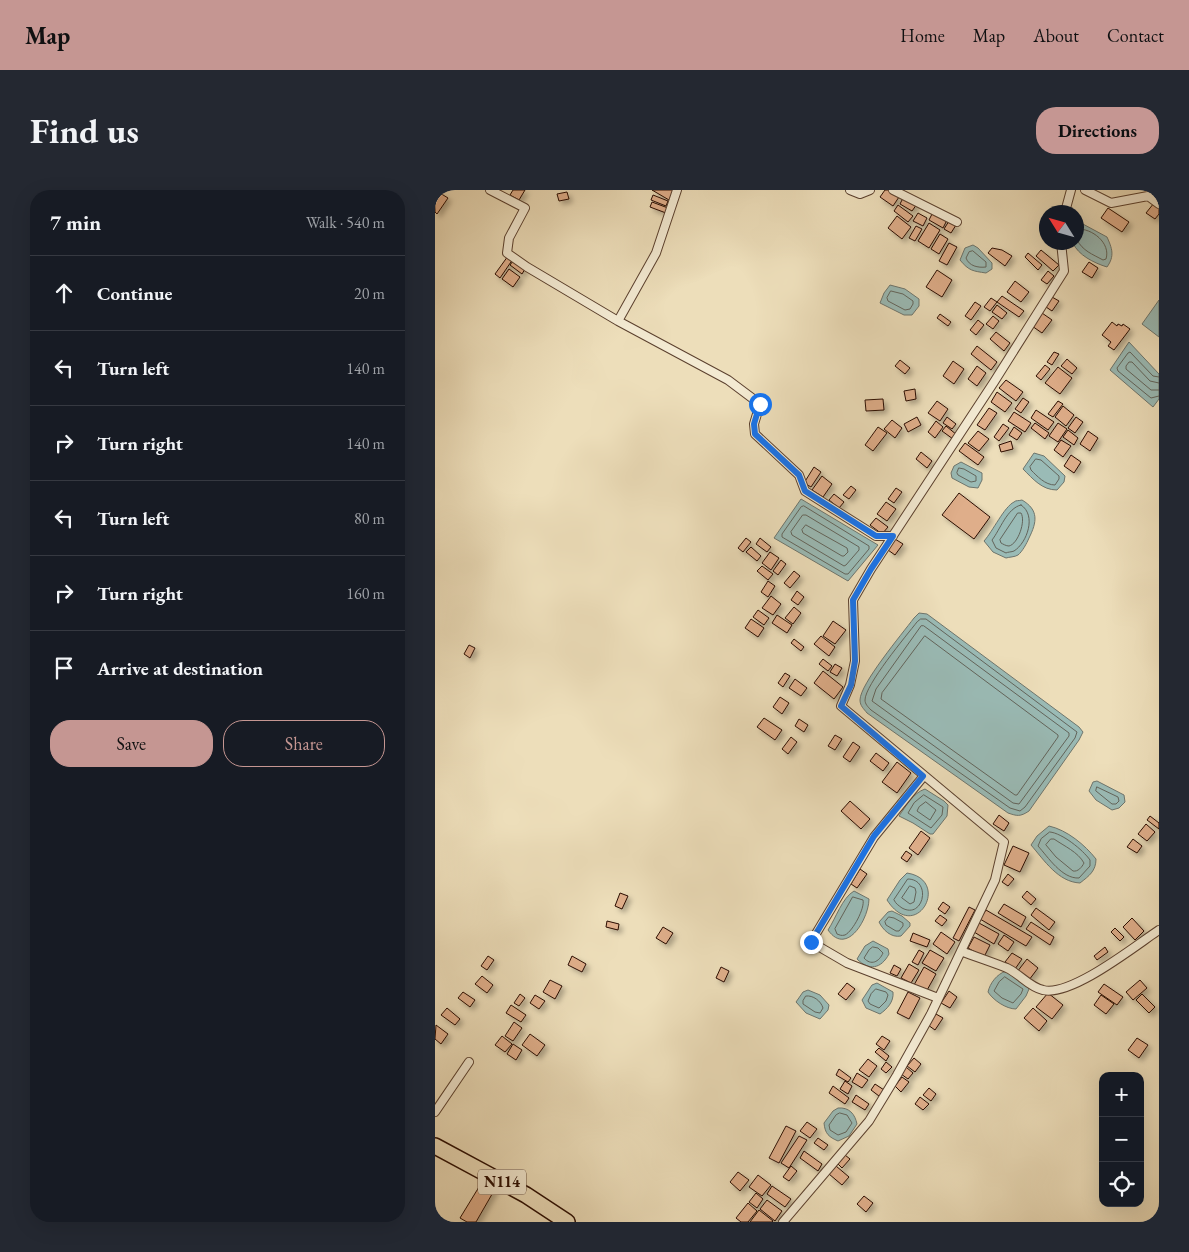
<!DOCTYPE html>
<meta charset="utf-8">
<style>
:root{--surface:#171b24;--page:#242831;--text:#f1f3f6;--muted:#9ea1a6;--line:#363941;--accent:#c59692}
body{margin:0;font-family:"EB Garamond",serif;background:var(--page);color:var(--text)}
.controls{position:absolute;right:15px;bottom:15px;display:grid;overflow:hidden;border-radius:10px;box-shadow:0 5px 20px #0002}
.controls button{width:45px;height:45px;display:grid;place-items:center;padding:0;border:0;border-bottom:1px solid var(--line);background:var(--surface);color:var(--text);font:25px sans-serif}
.compass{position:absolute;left:604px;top:15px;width:45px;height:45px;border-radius:50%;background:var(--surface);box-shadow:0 5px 20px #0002;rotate:307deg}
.stop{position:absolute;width:15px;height:15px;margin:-11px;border:4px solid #1a73e8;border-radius:50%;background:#fff}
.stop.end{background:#1a73e8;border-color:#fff;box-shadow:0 1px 5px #0008}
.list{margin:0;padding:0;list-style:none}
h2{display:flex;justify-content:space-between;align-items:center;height:65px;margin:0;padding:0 20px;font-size:21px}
h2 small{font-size:16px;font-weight:400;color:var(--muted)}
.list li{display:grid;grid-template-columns:32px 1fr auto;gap:15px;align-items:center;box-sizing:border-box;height:75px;padding:0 20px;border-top:1px solid var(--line)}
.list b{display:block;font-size:19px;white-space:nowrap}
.list em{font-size:16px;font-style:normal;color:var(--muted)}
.actions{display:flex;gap:10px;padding:15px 20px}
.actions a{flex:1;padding:11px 0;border:1px solid var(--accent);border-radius:20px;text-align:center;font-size:18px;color:var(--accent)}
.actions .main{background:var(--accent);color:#111}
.icon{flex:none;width:28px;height:28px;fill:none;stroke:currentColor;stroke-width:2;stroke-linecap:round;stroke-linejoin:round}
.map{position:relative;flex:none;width:724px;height:1032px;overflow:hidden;border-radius:20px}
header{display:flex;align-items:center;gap:30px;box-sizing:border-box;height:70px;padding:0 25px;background:var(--accent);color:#111}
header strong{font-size:24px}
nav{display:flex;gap:28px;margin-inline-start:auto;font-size:18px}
.intro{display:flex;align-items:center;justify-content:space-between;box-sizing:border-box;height:120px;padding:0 30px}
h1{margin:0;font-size:35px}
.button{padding:12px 22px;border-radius:20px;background:var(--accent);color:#111;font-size:18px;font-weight:700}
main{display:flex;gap:30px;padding:0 30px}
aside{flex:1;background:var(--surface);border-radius:20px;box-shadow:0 5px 20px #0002}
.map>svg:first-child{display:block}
</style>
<header>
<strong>Map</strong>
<nav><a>Home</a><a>Map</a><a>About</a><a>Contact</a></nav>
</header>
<div class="intro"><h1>Find us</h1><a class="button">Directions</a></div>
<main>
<aside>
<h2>7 min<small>Walk · 540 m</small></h2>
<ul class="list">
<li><svg class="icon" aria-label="ahead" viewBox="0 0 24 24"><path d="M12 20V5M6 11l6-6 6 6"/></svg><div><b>Continue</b></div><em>20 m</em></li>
<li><svg class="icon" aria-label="left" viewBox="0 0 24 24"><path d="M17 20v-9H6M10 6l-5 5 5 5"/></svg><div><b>Turn left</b></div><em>140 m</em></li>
<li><svg class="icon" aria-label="right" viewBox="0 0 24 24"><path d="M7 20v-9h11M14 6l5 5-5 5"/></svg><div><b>Turn right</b></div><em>140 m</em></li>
<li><svg class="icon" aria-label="left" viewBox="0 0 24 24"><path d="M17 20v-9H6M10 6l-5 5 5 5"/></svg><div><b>Turn left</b></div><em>80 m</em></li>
<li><svg class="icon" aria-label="right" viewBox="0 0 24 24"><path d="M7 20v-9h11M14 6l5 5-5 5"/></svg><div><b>Turn right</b></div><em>160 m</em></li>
<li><svg class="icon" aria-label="arrive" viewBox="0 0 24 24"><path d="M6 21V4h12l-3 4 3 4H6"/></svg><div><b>Arrive at destination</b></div></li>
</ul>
<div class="actions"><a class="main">Save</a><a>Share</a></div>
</aside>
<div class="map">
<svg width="724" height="1032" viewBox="0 0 724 1032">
<defs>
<filter id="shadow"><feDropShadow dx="3.5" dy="3.5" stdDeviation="2.5" flood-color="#0004"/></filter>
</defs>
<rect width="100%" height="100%" fill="#eddeba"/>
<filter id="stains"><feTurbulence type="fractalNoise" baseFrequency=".004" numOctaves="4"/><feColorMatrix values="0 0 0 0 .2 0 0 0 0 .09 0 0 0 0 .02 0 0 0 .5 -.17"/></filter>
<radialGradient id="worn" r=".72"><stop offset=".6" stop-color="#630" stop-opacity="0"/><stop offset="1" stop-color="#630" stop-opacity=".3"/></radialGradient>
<path fill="#9abbb6" stroke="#6d756d" d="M646 33 672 47C677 58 680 66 672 77 659 73 643 65 638 53L642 52V35Z
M538 55 543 58 557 73V79L551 83C538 81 534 81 525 70L530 58Z
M455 95 470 99 484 109V116L477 125H469L445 113 449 103Z
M724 110V147L707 134Z
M694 152 724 184V209L718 217 675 180Z
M599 263 609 266 630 286 629 292 622 300C607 300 598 289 588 279Z
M526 272 547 283V290L543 298 534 297 517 288 516 283 519 276Z
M366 309 443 355 413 391 339 348Z
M587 310C604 320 602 332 594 348 592 353 587 362 583 365 580 367 574 367 571 368L558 362 549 351C558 341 569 317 579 312 581 310 584 311 587 310Z
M484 423 492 424 644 537 648 542 644 550 594 621C585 627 582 626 573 623L432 523C429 519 425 516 425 510 425 494 467 444 479 428Z
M662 591 689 605 690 612 684 618 677 620 661 610 654 601 658 592Z
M490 599 509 611 513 615 512 626 498 644H495L478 633 464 626C471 616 478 603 490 599Z
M614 636C632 640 650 655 661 669 661 681 654 686 645 693 623 692 609 670 596 655L602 646Z
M472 683C517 690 481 755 452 710L465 690Z
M419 701 434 709C434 728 412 767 393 740 401 728 407 708 419 701Z
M457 721 467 726 475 733V736L466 746C456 748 448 740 444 732L453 722Z
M438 751 453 759 454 764C446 779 434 781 422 769L430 756Z
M571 781 591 794 594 799 591 806 581 819C571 819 558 810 553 802 555 793 562 784 571 781Z
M442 793 458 802C459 812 452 819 445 824L431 818 427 810 437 795Z
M373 800 385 805 394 815 393 820 385 829 371 823 361 812 368 802Z
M403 918C414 917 420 924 422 934L414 946 403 951C394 947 390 944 389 933L398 921Z"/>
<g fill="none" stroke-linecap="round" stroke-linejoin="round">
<path stroke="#62645b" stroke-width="1" d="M642 39C657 38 676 53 671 69L668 70C657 64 648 61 642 50
M538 61 551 72V77C543 78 534 76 531 68L534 62Z
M456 101 468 104 478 111V114L475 119 470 120 453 111 452 108Z
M724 187 718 186 695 162 693 163 682 178 683 181 716 208 724 206
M724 193 715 191 697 172H694L691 176V179L716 200H724
M601 269 606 270 624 286V289L620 295C610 295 602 286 596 280L595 277Z
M524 278 529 279 541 286V291L536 292 523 285 522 283Z
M586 315C602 325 592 353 579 361 577 362 572 362 571 363L561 358 557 350C565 340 572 318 586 315Z
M369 316 434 356V359L413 384H410L347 347V344L366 317Z
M583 323H586C591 331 583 354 574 356 571 356 568 354 566 353L565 350Z
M368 325H371L424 357V360L411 375 409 376 357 345 356 342Z
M371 335 412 358 413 362 409 366H407L368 343 367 340Z
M486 429H491L642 542 640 548 590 617 585 621 575 618 436 520C433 517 430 514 430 510 430 495 471 446 482 432Z
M489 436 634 543V546L584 614 578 613 437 511 441 499 486 436Z
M490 446 623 545V547L582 605H580L446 509 447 503Z
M662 597 683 607 684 611 681 614H677L661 601Z
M489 605 508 617 507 625 496 638 473 623 479 613Z
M491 612 501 620 495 630 482 621 484 617Z
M615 642C627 643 648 660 655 670V676L644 688C627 689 613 667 603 656L606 649Z
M616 649H619C629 656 643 662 649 673 647 677 643 682 638 681L621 667 611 655Z
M473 689C497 689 489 730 467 718 463 715 461 714 459 710Z
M475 696 480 698 481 702 479 712 475 714 467 708Z
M418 707 428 710C430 718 418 741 410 745 406 746 405 745 402 744L400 739Z
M454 727 459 728 468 733V736L464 741H461L451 735 450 732Z
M438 757 443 758 448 763C444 772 436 776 429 768L434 760Z
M570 787 588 799 586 804 578 813 567 808 559 801 564 792Z
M441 799 451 802 453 805 451 811 444 818 435 814 433 811 436 804Z
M371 806C378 805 386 811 388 818L385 823 380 822 368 814V811Z
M405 923 412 925 417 933 411 942 403 945 395 940 394 935 401 925Z"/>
</g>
<path fill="#dfae8a" stroke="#2a0c00" filter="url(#shadow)" d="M0 0 13 8 2 24 0 22Z
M78 0H90L84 10 75 5Z
M217 0H239L234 10Z
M450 0H454L464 7 458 16 445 7Z
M132 2 134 9 124 11 122 4Z
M218 5 233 11 231 16 216 10Z
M469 6 482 14 477 21 465 14Z
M217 12 233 18 231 23 215 17Z
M719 13 724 17V24L720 29 711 23Z
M463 15 478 26 473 32 459 21Z
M673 18 694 32 687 42 666 28Z
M498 22 512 30 508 38 494 30Z
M483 23 492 28 488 36 478 31Z
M462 26 476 37 467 49 453 38Z
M514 31 521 35 516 43 509 39Z
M494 33 505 40 494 58 483 51Z
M481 36 487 39 480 51 474 48Z
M505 44 513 49 504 64 496 59Z
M514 53 522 57 512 75 504 71Z
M557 58 567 60 577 66 570 76 553 63Z
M606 60 624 75 618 81 601 66Z
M593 63 607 75 603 80 590 67Z
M73 66 78 69 65 88 60 84Z
M78 71 90 79 87 84 75 75Z
M654 72 663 78 657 88 647 82Z
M74 79 85 87 78 97 67 89Z
M502 80 517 90 507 107 491 97Z
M613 81 619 86 612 94 606 90Z
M580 91 594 102 586 112 572 102Z
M567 106 589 121 584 127 562 112Z
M617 107 624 111 617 121 611 117Z
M556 108 562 112 555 121 549 117Z
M540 112 546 116 536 130 530 126Z
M562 115 572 123 567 129 557 122Z
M607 123 617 130 607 143 597 136Z
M505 124 516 132 513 136 502 128Z
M558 126 564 131 558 139 551 134Z
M543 130 549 135 541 145 535 140Z
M677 132 682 136 683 134 687 136 688 134 695 139 679 160 673 156 676 152 667 145Z
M561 142 575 153 569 161 555 149Z
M542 156 562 172 556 180 536 164Z
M619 162 624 164 617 175 612 172Z
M632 169 642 178 637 184 626 176Z
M465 170 475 178 470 184 460 176Z
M518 171 529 179 519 194 508 186Z
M610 175 615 179 606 190 601 186Z
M542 176 551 183 542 196 533 189Z
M623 177 637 188 625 204 610 193Z
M571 190 588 202 581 211 564 198Z
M480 199 481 209 471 211 469 201Z
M562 202 577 213 570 222 556 212Z
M588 208 594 212 586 223 580 219Z
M448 209 449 220 431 221 430 210Z
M502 211 513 219 505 231 493 223Z
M623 211 628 214 618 227 613 224Z
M628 216 639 225 631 236 620 227Z
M554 218 562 223 550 240 542 235Z
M601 220 619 232 613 240 596 228Z
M579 222 596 233 590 242 573 231Z
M482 227 486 235 473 242 469 234Z
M512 227 521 234 517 239 508 233Z
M641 227 648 232 640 243 633 238Z
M457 230 467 238 460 248 449 239Z
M501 231 508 237 500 248 493 242Z
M600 233 614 243 610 249 596 238Z
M623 233 632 239 623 252 614 246Z
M568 234 574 238 564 251 559 247Z
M511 236 522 245 518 249 507 241Z
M443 237 452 243 438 261 430 255Z
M579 237 587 243 582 250 574 245Z
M633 240 643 248 639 255 628 247Z
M543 241 554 249 544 261 533 253Z
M653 241 663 248 655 261 645 254Z
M626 250 636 256 628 267 619 260Z
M576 251 578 259 566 262 564 255Z
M530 253 549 267 543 275 524 261Z
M486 262 497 271 492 278 481 269Z
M636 265 646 272 639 283 629 276Z
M379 277 386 282 376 297 369 293Z
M387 286 397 294 388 307 377 300Z
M416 296 421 300 414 309 408 305Z
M461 298 467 302 459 313 453 309Z
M524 303 555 327 539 349 507 325Z
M399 304 409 312 404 318 394 310Z
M451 312 461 319 452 331 442 324Z
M441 328 453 337 447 344 435 335Z
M311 348 316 352 308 362 303 358Z
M325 348 336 357 332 362 321 354Z
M460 349 468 354 460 365 453 360Z
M316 357 326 366 322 371 311 362Z
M335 362 344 368 336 380 327 373Z
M346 370 351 374 343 385 338 381Z
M327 376 338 384 333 390 322 381Z
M359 381 365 386 355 398 349 393Z
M333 391 340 396 333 407 326 402Z
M362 401 369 407 363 415 356 410Z
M336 406 346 414 338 425 327 418Z
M359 417 366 423 358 434 350 428Z
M323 420 334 428 329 435 318 427Z
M342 425 357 435 352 443 337 433Z
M316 429 329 438 323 447 310 438Z
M398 431 411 440 400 454 388 446Z
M386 446 400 457 394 466 379 454Z
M359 449 369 457 366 461 356 453Z
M34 455 40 458 35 468 29 464Z
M388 469 397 476 393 481 384 474Z
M400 474 407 478 402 486 395 482Z
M388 481 408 497 399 509 379 493Z
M350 483 355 486 348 497 343 493Z
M360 489 372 498 366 506 354 498Z
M345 507 354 513 347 524 338 517Z
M329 528 347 540 340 550 322 537Z
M364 529 373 535 369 542 360 536Z
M400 545 407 549 400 560 393 556Z
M356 547 362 552 353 564 347 559Z
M418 552 425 557 415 572 408 567Z
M441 563 454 573 448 581 435 571Z
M462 572 476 583 462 603 447 592Z
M415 611 435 629 426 639 406 621Z
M564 625 574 633 569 641 558 634Z
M715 626 724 633V639L712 630Z
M711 634 720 642 712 651 703 644Z
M486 641 495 648 483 665 474 658Z
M698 649 707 656 702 663 692 657Z
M578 656 594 663 585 682 569 675Z
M471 661 477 665 472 672 466 668Z
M425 679 432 684 422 698 416 694Z
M573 684 579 689 573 696 567 692Z
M592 701 601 709 596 715 587 707Z
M185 703 193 706 187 719 180 716Z
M508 712 515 717 510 724 503 719Z
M569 714 591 727 586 737 563 723Z
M534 717 540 720 524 751 518 748Z
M601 718 620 732 614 740 596 725Z
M551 720 597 747 591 756 545 729Z
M505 725 512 730 507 736 500 731Z
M697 728 709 741 700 750 688 737Z
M172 731 184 734 183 740 171 737Z
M596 732 619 747 615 755 591 739Z
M544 733 564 744 559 754 539 742Z
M228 737 238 743 231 754 221 748Z
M680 738 689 747 685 751 676 742Z
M506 742 520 752 512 764 498 754Z
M478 743 495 750 492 757 475 751Z
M569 745 579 752 573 761 563 754Z
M539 747 555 755 549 767 533 758Z
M670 757 673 762 662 770 659 766Z
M484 760 489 763 483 775 477 772Z
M495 760 509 768 501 781 487 773Z
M577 763 587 769 580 779 570 772Z
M53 766 59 770 52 780 46 776Z
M137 766 151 774 147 782 133 775Z
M592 769 603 778 594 790 582 782Z
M474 774 484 780 476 793 466 788Z
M459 775 466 779 462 786 455 783Z
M286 777 294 781 289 792 281 788Z
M489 777 501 784 491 802 479 795Z
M47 786 58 795 52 803 40 794Z
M115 790 127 796 120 809 108 802Z
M705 790 712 798 698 810 691 802Z
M412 793 420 799 411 810 403 804Z
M669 794 688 807 682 815 663 802Z
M514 801 522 807 515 818 506 813Z
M28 802 40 810 35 817 23 808Z
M473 802 485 808 474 829 462 823Z
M613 803 628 815 617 829 601 817Z
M85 804 90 808 84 816 79 813Z
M707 804 720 817 714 823 701 810Z
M100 805 110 811 104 819 95 813Z
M666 805 679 814 671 824 659 815Z
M76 815 91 825 86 832 71 823Z
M12 818 25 829 20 835 6 825Z
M598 818 612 831 604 841 589 828Z
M501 824 508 828 500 840 493 835Z
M79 832 87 838 78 851 70 846Z
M1 835 13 844 6 854 0 849Z
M95 844 110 855 102 866 87 855Z
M67 846 77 854 70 862 60 855Z
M447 846 455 851 449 860 441 854Z
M702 848 713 855 704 868 693 860Z
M78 854 87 860 81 870 72 864Z
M444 858 454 866 451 871 440 862Z
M479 868 486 874 480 882 472 876Z
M433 869 442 876 434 887 424 880Z
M451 872 457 877 451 883 446 879Z
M471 877 478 883 473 889 466 884Z
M404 879 416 888 413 892 401 885Z
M422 883 433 890 427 898 417 892Z
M467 887 474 892 466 902 460 896Z
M410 891 417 896 413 904 405 899Z
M440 894 449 900 444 906 436 900Z
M398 896 414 908 410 914 394 903Z
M494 898 501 904 496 911 488 905Z
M421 905 434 914 430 920 417 912Z
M485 907 494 914 488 920 480 914Z
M372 932 382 939 375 948 365 941Z
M351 936 361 941 344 973 334 968Z
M364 946 372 950 354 978 346 973Z
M383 948 393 955 389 960 379 953Z
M369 961 387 974 383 981 365 968Z
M410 965 415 969 407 978 403 974Z
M356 976 362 981 354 991 348 987Z
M401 976 414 987 407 995 394 984Z
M303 982 314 990 305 1001 295 992Z
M323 985 336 995 327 1006 314 997Z
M47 992 60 999 41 1032H32L25 1028Z
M337 996 356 1009 350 1017 332 1004Z
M321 1003 328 1009 322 1018 314 1012Z
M429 1006 438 1013 431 1022 422 1014Z
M332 1010 347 1021 340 1031 325 1019Z
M313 1013 322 1021 313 1032H306L301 1028Z
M324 1020 338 1031 337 1032H315Z"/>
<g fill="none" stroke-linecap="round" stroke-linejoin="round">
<g stroke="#5b402e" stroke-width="10">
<path id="street" d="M55 0 90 18 74 48 72 63 92 77 183 131 293 190 325 214 319 234 320 244 364 285 370 301 441 346H458
M415 0 425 4 435 0
M458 0 522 32
M650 0 676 13 713 6 724 14
M630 22 636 0
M183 131 221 63 242 0
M488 587 439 647 376 752 412 773 503 808
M526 761C541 767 557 772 572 778 585 784 594 797 608 800 636 807 700 756 724 740
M0 922 34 872
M348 1032 434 931 462 885 496 824 560 690 569 652 406 516 415 495 420 471 418 410 436 379 559 192 629 81 626 52"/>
</g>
<g stroke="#2a0c00" stroke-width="18">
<path id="highway" d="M0 956 91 1005 132 1032"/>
</g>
<use href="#street" stroke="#f3ead2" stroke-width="8"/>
<use href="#highway" stroke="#eddeba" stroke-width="15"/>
</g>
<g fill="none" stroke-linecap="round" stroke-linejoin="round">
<path stroke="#1a73e8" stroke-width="6" d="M325 214 319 234 320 244 364 285 370 301 441 346H458L436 379 418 410 420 471 416 495 406 516 488 586 439 646 376 752"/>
</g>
<g text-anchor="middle" stroke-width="4" stroke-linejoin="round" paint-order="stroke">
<rect fill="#f3ead2" stroke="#664f3f" stroke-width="1" x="43" y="979.5" width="48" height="25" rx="4"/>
<g font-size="15" font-weight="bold" fill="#2a0c00">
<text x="67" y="997">N114</text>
</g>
</g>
<rect width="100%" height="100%" filter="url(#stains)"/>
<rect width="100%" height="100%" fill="url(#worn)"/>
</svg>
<div class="controls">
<button>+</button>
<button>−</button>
<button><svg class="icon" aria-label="locate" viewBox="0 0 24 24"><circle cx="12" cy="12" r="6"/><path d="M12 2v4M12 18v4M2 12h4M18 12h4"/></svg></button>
</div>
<svg class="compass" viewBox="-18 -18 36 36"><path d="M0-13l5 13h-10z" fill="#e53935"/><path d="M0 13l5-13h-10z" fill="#9ea1a6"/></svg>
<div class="stop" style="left:325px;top:214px"></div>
<div class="stop end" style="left:376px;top:752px"></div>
</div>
</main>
